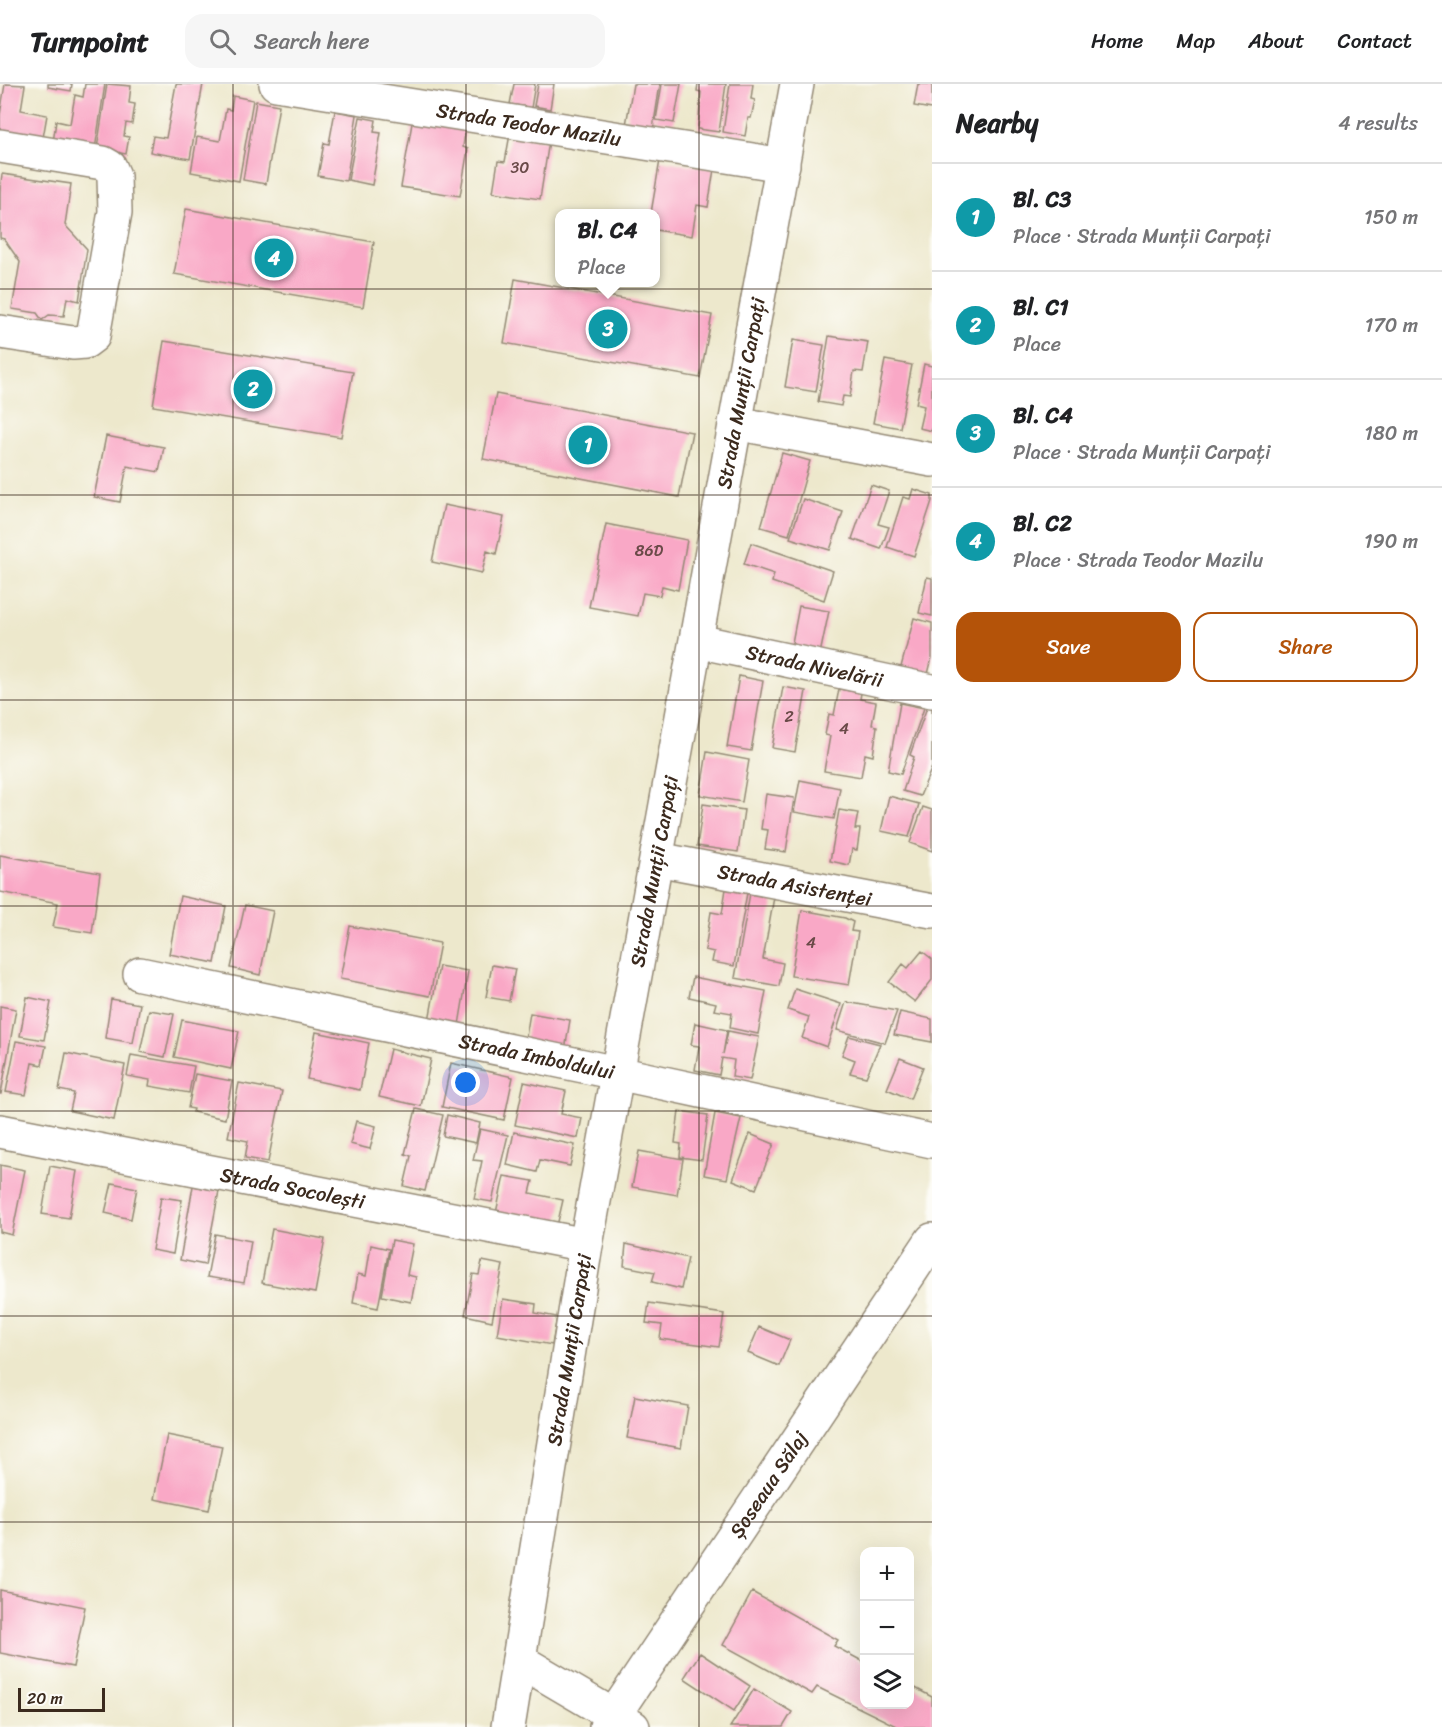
<!DOCTYPE html>
<meta charset="utf-8">
<style>
:root{--surface:#fff;--page:#f6f6f6;--text:#202124;--muted:#757577;--line:#e0e0e0;--accent:#b45309}
body{margin:0;font-family:Sriracha,sans-serif;background:var(--page);color:var(--text)}
.controls{position:absolute;right:18px;bottom:18px;display:grid;overflow:hidden;border-radius:12px;box-shadow:0 6px 24px #0002}
.controls button{width:54px;height:54px;display:grid;place-items:center;padding:0;border:0;border-bottom:2px solid var(--line);background:var(--surface);color:var(--text);font:30px sans-serif}
.scale{position:absolute;left:18px;bottom:15px;width:87px;box-sizing:border-box;padding-left:6px;border:3px solid #3b2a1e;border-top:0;font-size:16px;line-height:21px;white-space:nowrap;color:#3b2a1e;-webkit-text-stroke:4px #fdfcf7;paint-order:stroke}
.you{position:absolute;left:466px;top:999px;width:21px;height:21px;margin:-15px;border:4px solid #fff;border-radius:50%;background:#1a73e8;box-shadow:0 0 0 9px #1a73e833}
.badge{display:grid;place-items:center;width:39px;height:39px;border-radius:50%;background:var(--accent);color:#fff;font-size:20px;font-weight:700}
.pin{position:absolute;translate:-50% -50%;border:3px solid #fff;box-shadow:0 2px 6px #0006}
.popup{position:absolute;left:555px;top:125px;width:105px;height:78px;box-sizing:border-box;display:grid;place-content:center;border-radius:12px;background:var(--surface);filter:drop-shadow(0 2px 4px #0005);font-size:20px;white-space:nowrap;color:var(--muted)}
.popup b{font-size:22px;color:var(--text)}
.popup::after{content:'';position:absolute;left:50%;top:100%;margin-left:-12px;border:12px solid transparent;border-top-color:var(--surface)}
.list{margin:0;padding:0;list-style:none}
h2{display:flex;justify-content:space-between;align-items:center;height:78px;margin:0;padding:0 24px;font-size:26px}
h2 small{font-size:20px;font-weight:400;color:var(--muted)}
.list li{display:grid;grid-template-columns:39px 1fr auto;gap:18px;align-items:center;box-sizing:border-box;height:108px;padding:0 24px;border-top:2px solid var(--line)}
.list b{display:block;font-size:22px;white-space:nowrap}
.list p{margin:0;font-size:20px;white-space:nowrap;color:var(--muted)}
.list em{font-size:20px;font-style:normal;color:var(--muted)}
.actions{display:flex;gap:12px;padding:18px 24px}
.actions a{flex:1;padding:14px 0;border:2px solid var(--accent);border-radius:18px;text-align:center;font-size:21px;color:var(--accent)}
.actions .main{background:var(--accent);color:#fff}
.icon{flex:none;width:33px;height:33px;fill:none;stroke:currentColor;stroke-width:2;stroke-linecap:round;stroke-linejoin:round}
.map{position:relative;flex:none;width:932px;height:1643px;overflow:hidden}
header{display:flex;align-items:center;gap:36px;box-sizing:border-box;height:84px;padding:0 30px;background:var(--surface);border-bottom:2px solid var(--line)}
header strong{font-size:28px}
nav{display:flex;gap:33px;margin-inline-start:auto;font-size:21px}
.search{width:420px;height:54px;background:var(--page);display:flex;align-items:center;gap:15px;box-sizing:border-box;padding:0 21px;border-radius:18px;color:var(--muted);font-size:22px}
main{display:flex}
aside{flex:1;background:var(--surface)}
.map>svg:first-child{display:block}
</style>
<header>
<strong>Turnpoint</strong>
<div class="search"><svg class="icon" aria-label="search" viewBox="0 0 24 24"><circle cx="10" cy="10" r="6"/><path d="M15 15l6 6"/></svg>Search here</div>
<nav><a>Home</a><a>Map</a><a>About</a><a>Contact</a></nav>
</header>
<main>
<div class="map">
<svg width="932" height="1643" viewBox="0 0 932 1643">
<rect width="100%" height="100%" fill="#fdfcf7"/>
<filter id="ink" filterUnits="userSpaceOnUse"><feTurbulence type="fractalNoise" baseFrequency=".0167" numOctaves="2"/><feDisplacementMap in="SourceGraphic" scale="12" xChannelSelector="R" yChannelSelector="G"/><feConvolveMatrix kernelMatrix="1 2 1 2 8 2 1 2 1" color-interpolation-filters="sRGB"/></filter>
<filter id="wash" filterUnits="userSpaceOnUse"><feTurbulence type="fractalNoise" baseFrequency=".008" numOctaves="4" result="noise"/><feDisplacementMap in="SourceGraphic" scale="24" xChannelSelector="R" yChannelSelector="G"/><feGaussianBlur stdDeviation="1.35" result="paint"/><feColorMatrix in="noise" values="0 0 0 0 0 0 0 0 0 0 0 0 0 0 0 0 0 1.4 0 .05"/><feComposite in="paint" operator="in"/></filter>
<g filter="url(#wash)">
<rect width="100%" height="100%" fill="#ede8cc"/>
<g id="blocks">
<path fill="#f9a8c6" d="M5 0 25 1 21 26 47 31 43 54 0 47V31Z
M48 0H72L71 7 48 3Z
M85 0H105L95 65 53 59 56 37 70 40 75 11 83 13Z
M107 0 131 2 129 19 135 20 132 40 126 39 124 52 129 53 126 70 97 65Z
M176 0H203L190 75 150 68 153 52 166 54Z
M514 0H535L531 24 510 20Z
M538 0H554L550 25 534 22Z
M633 0H660L653 45 626 41Z
M662 0H681L674 39 656 36Z
M698 0H726L719 48 698 45 701 8 697 7Z
M730 0H753L751 15 755 16 751 34H748L745 52 723 48Z
M918 0H932V25L914 22Z
M233 12 253 16 239 97 191 88 197 53 220 57 226 25 231 26Z
M256 17 279 21 266 100 243 96Z
M335 27 357 31 346 97 318 92 324 59 329 60Z
M360 33 376 36 374 48 381 49 372 101 348 96Z
M419 34 466 42 463 63 468 65 460 112 401 103 412 39Z
M510 50 549 57 540 115 493 108 498 77 505 78Z
M660 76 714 85 708 123 697 121 692 152 656 146V130L651 129Z
M2 90 71 100 65 141 87 165 79 217 67 214 64 232 49 231 42 236 37 229 12 225 20 178 4 155 0 154V107Z
M186 125 374 158 363 223 174 190Z
M515 195 712 231 700 294 504 259Z
M829 252 868 258 863 288 854 287 850 313 843 312 841 322 818 318Z
M793 256 824 261 816 308 785 303Z
M164 257 353 288 341 353 153 322Z
M885 276 912 281 900 344 873 339Z
M924 280 932 282V347L919 344 924 322 916 320Z
M496 310 692 348 679 413 483 375Z
M106 352 164 363 159 388 127 382 120 418 94 413Z
M782 369 810 377 789 451 761 443Z
M871 401 889 407 878 440 889 443 881 465 852 455Z
M913 405 932 411V417L914 472 887 463 903 413 910 415Z
M803 415 843 428 830 466 790 454Z
M444 421 504 433 496 470 487 467 482 489 432 478Z
M606 440 687 456 678 506 662 502 660 512 643 509 638 532 589 523Z
M751 459 833 487 824 516 772 498 774 490 744 480Z
M927 493 932 494V532L919 529Z
M799 522 829 527 820 570 791 564Z
M914 534 932 539V574L928 590 901 583Z
M739 592 763 597 751 667 727 663Z
M783 603 806 607 795 668 772 664Z
M839 605 861 609 860 615 876 618 872 641 877 642 873 672 865 670 861 693 824 687 830 652 825 651 829 630 834 631Z
M900 619 924 624 901 690 888 687Z
M927 623 932 624V683L920 712 903 707 914 673 910 671Z
M707 668 749 676 742 718 700 711Z
M800 696 840 704 834 735 794 728Z
M766 710 794 714 786 768 765 765 768 746 761 745Z
M889 712 919 720 909 753 881 747Z
M703 720 744 726 738 768 697 762Z
M923 723 932 726V767L910 759Z
M839 726 858 729 855 745H860L857 766 852 765 849 781 830 777Z
M0 771 100 789 92 849 53 843 58 819 0 808Z
M726 805 747 809 734 882 712 878 714 868 705 866 711 828 722 830Z
M750 809 774 813 763 875 783 879 779 902 735 894Z
M180 812 226 822 215 879 169 870Z
M245 821 273 827 260 891 231 884Z
M802 826 845 834 853 838 851 847 858 848 849 901 791 892Z
M350 842 440 859 430 912 340 895Z
M922 867 932 875V896L915 918 889 898 903 880 908 884Z
M492 881 515 885 509 917 486 913Z
M439 882 468 887 458 947 428 942Z
M693 893 766 907 758 950 730 944 732 929 714 926 716 919 689 913Z
M795 905 841 920 827 963 802 954 809 933 788 926Z
M27 913 51 918 44 956 20 952Z
M111 915 140 920 133 959 105 954Z
M846 918 897 927 885 959 837 946Z
M0 922 16 925 1 1010H0Z
M149 926 174 930 165 973 140 968Z
M900 928 932 935V958L894 951Z
M530 929 570 936 565 966 525 959Z
M182 936 239 947 231 985 174 973Z
M695 939 727 946 723 970 728 947 759 953 750 996 732 993 734 976 722 974 719 991 695 986 699 962 691 961Z
M316 948 369 959 360 1006 307 995Z
M849 952 880 960 866 993 850 989 855 976 842 971Z
M16 957 46 962 42 981 32 979 26 1011 6 1008Z
M390 965 431 975 421 1022 379 1013Z
M66 969 125 981 114 1036 70 1027 74 1009 59 1006Z
M131 971 194 982 189 1009 149 1002 150 996 127 992Z
M900 974 923 983 910 1015 887 1005Z
M451 979 513 993 504 1036 442 1023Z
M195 990 232 997 225 1035 193 1028 194 1025 188 1024Z
M524 998 566 1007 561 1030 582 1034 578 1054 515 1041Z
M239 999 282 1007 268 1078 245 1074 248 1057 228 1053Z
M416 1025 443 1031 425 1107 404 1102 411 1072 405 1070Z
M679 1027 708 1031 702 1076 680 1073 681 1060 675 1059Z
M715 1029 741 1034 727 1095 704 1091Z
M447 1031 480 1039 476 1059 443 1052Z
M356 1037 376 1042 370 1065 350 1060Z
M480 1045 508 1051 492 1118 474 1115 482 1077 473 1076Z
M514 1048 575 1061 570 1082 540 1076 537 1088 507 1081Z
M750 1050 774 1060 756 1105 733 1096Z
M639 1067 683 1075 677 1111 632 1103Z
M0 1081 25 1086 12 1151 0 1148Z
M50 1082 77 1087 69 1134 42 1130Z
M504 1092 533 1097 530 1109 563 1116 557 1142 496 1129Z
M112 1099 137 1104 131 1135 105 1129Z
M193 1102 219 1107 205 1181 180 1176Z
M161 1113 182 1116 173 1170 152 1166Z
M272 1145 325 1155 315 1209 262 1199Z
M215 1150 251 1157 244 1199 207 1193Z
M392 1156 413 1160 407 1191 416 1193 411 1218 382 1212Z
M626 1160 688 1174 681 1205 652 1198 655 1188 624 1182Z
M371 1161 389 1165 378 1224 353 1219 358 1190 366 1192Z
M482 1177 503 1181 492 1237 465 1231 473 1190 479 1191Z
M503 1215 536 1220 535 1229 557 1233 552 1261 497 1251Z
M649 1219 724 1230 719 1263 660 1255 662 1241 646 1239Z
M759 1243 790 1256 779 1282 748 1269Z
M635 1312 688 1322 681 1364 627 1354Z
M167 1351 222 1362 209 1426 154 1415Z
M0 1506 85 1523 73 1583 0 1569Z
M752 1508 838 1556 834 1562 864 1578V1620H910V1601L932 1613V1643H898L817 1603 812 1610 723 1561Z
M700 1569 750 1602 734 1627 684 1594Z
M754 1605 792 1628 783 1643H730Z"/>
</g>
</g>
<g filter="url(#ink)">
<use href="#blocks" fill-opacity="0" stroke="#948975" stroke-width="1.5"/>
<g fill="none" stroke-linecap="round" stroke-linejoin="round">
<g stroke="#948975" stroke-width="36">
<g id="minor">
<path id="s1" d="M276 0 783 81"/>
<path d="M0 62 103 79 110 83 114 92 115 128 93 252 85 258 73 259 0 248"/>
<path d="M735 339 932 376"/>
<path id="s2" d="M697 557 932 607"/>
<path id="s3" d="M657 775 932 827"/>
<path id="s4" d="M140 890 617 989 932 1057"/>
<path id="s5" d="M0 1047 586 1161"/>
<path d="M519 1576 633 1643"/>
<path id="s6" d="M508 1643 586 1161 797 0"/>
<path id="s7" d="M606 1643 932 1156"/>
</g>
</g>
<use href="#minor" stroke="#fff" stroke-width="33"/>
</g>
</g>
<path fill="none" stroke="#3b2a1e" stroke-width="1.5" stroke-opacity="0.55" d="M233 0V1643M466 0V1643M699 0V1643M0 205H932M0 411H932M0 616H932M0 822H932M0 1027H932M0 1232H932M0 1438H932"/>
<g text-anchor="middle" stroke-width="6" stroke-linejoin="round" paint-order="stroke">
<g font-size="16" fill="#6a4a48">
<text x="520" y="89">30</text>
<text x="649" y="472">86D</text>
<text x="789" y="638">2</text>
<text x="844" y="650">4</text>
<text x="811" y="864">4</text>
</g>
<g font-size="20" fill="#3b2a1e" stroke="#fdfcf7">
<text dy="7" stroke="none"><textPath href="#s1" startOffset="256">Strada Teodor Mazilu</textPath></text>
<text dy="7" stroke="none"><textPath href="#s6" startOffset="1354">Strada Munții Carpați</textPath></text>
<text dy="7" stroke="none"><textPath href="#s2" startOffset="120">Strada Nivelării</textPath></text>
<text dy="7" stroke="none"><textPath href="#s6" startOffset="868">Strada Munții Carpați</textPath></text>
<text dy="7" stroke="none"><textPath href="#s3" startOffset="140">Strada Asistenței</textPath></text>
<text dy="7" stroke="none"><textPath href="#s4" startOffset="405">Strada Imboldului</textPath></text>
<text dy="7" stroke="none"><textPath href="#s5" startOffset="298">Strada Socolești</textPath></text>
<text dy="7" stroke="none"><textPath href="#s6" startOffset="382">Strada Munții Carpați</textPath></text>
<text dy="7" stroke="none"><textPath href="#s7" startOffset="292">Șoseaua Sălaj</textPath></text>
</g>
</g>
</svg>
<div class="controls">
<button>+</button>
<button>−</button>
<button><svg class="icon" aria-label="layers" viewBox="0 0 24 24"><path d="M12 4l9 5-9 5-9-5zM3 14l9 5 9-5"/></svg></button>
</div>
<div class="scale">20 m</div>
<div class="you"></div>
<div class="pin badge" style="left:588px;top:361px;background:#0f9aa8">1</div>
<div class="pin badge" style="left:253px;top:305px;background:#0f9aa8">2</div>
<div class="pin badge" style="left:608px;top:245px;background:#0f9aa8">3</div>
<div class="popup"><b>Bl. C4</b>Place</div>
<div class="pin badge" style="left:274px;top:174px;background:#0f9aa8">4</div>
</div>
<aside>
<h2>Nearby<small>4 results</small></h2>
<ul class="list">
<li><span class="badge" style="background:#0f9aa8">1</span><div><b>Bl. C3</b><p>Place · Strada Munții Carpați</p></div><em>150 m</em></li>
<li><span class="badge" style="background:#0f9aa8">2</span><div><b>Bl. C1</b><p>Place</p></div><em>170 m</em></li>
<li><span class="badge" style="background:#0f9aa8">3</span><div><b>Bl. C4</b><p>Place · Strada Munții Carpați</p></div><em>180 m</em></li>
<li><span class="badge" style="background:#0f9aa8">4</span><div><b>Bl. C2</b><p>Place · Strada Teodor Mazilu</p></div><em>190 m</em></li>
</ul>
<div class="actions"><a class="main">Save</a><a>Share</a></div>
</aside>
</main>
